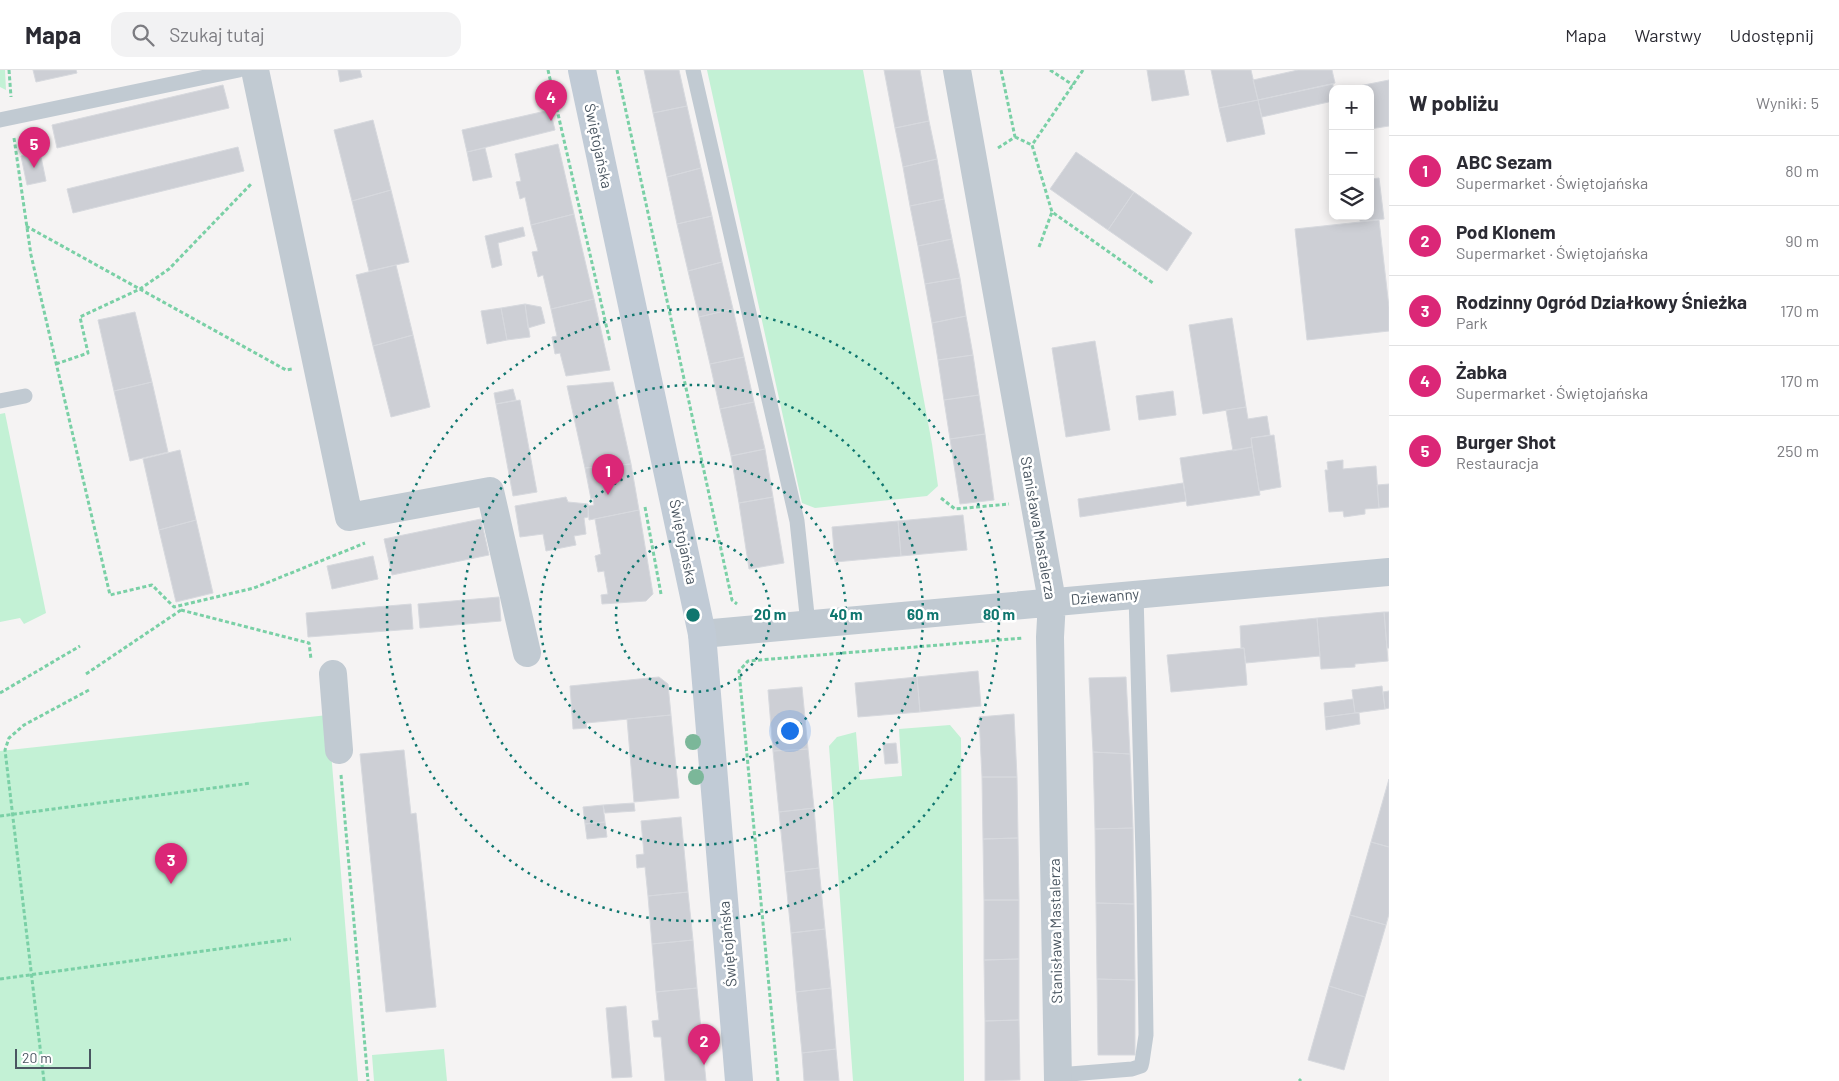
<!DOCTYPE html>
<html lang="pl">
<meta charset="utf-8">
<style>
:root{--surface:#fff;--page:#f2f2f3;--text:#2b2b33;--muted:#7c7c81;--line:#e1e1e2;--accent:#db2777}
body{margin:0;font-family:Barlow,sans-serif;background:var(--page);color:var(--text)}
.controls{position:absolute;right:15px;top:15px;display:grid;overflow:hidden;border-radius:10px;box-shadow:0 2px 12px #0003}
.controls button{width:45px;height:45px;display:grid;place-items:center;padding:0;border:0;border-bottom:1px solid var(--line);background:var(--surface);color:var(--text);font:25px sans-serif}
.scale{position:absolute;left:15px;bottom:12px;width:76px;box-sizing:border-box;padding-left:5px;border:2px solid #4a5661;border-top:0;font-size:14px;line-height:18px;white-space:nowrap;color:#4a5661;-webkit-text-stroke:4px #fff;paint-order:stroke}
.you{position:absolute;left:789px;top:660px;width:18px;height:18px;margin:-12px;border:4px solid #fff;border-radius:50%;background:#1a73e8;box-shadow:0 0 0 8px #1a73e833}
.badge{display:grid;place-items:center;width:32px;height:32px;border-radius:50%;background:var(--accent);color:#fff;font-size:16px;font-weight:700}
.pin{position:absolute;translate:-50% -41px;filter:drop-shadow(0 1px 2px #0008)}
.pin::after{content:'';position:absolute;top:26px;width:18px;height:15px;background:inherit;clip-path:polygon(0 0,100% 0,50% 100%)}
.list{margin:0;padding:0;list-style:none}
h2{display:flex;justify-content:space-between;align-items:center;height:65px;margin:0;padding:0 20px;font-size:21px}
h2 small{font-size:16px;font-weight:400;color:var(--muted)}
.list li{display:grid;grid-template-columns:32px 1fr auto;gap:15px;align-items:center;box-sizing:border-box;height:70px;padding:0 20px;border-top:1px solid var(--line)}
.list b{display:block;font-size:19px;white-space:nowrap}
.list p{margin:0;font-size:16px;white-space:nowrap;color:var(--muted)}
.list em{font-size:16px;font-style:normal;color:var(--muted)}
.icon{flex:none;width:28px;height:28px;fill:none;stroke:currentColor;stroke-width:2;stroke-linecap:round;stroke-linejoin:round}
.map{position:relative;flex:none;width:1389px;height:1011px;overflow:hidden}
header{display:flex;align-items:center;gap:30px;box-sizing:border-box;height:70px;padding:0 25px;background:var(--surface);border-bottom:1px solid var(--line)}
header strong{font-size:24px}
nav{display:flex;gap:28px;margin-inline-start:auto;font-size:18px}
.search{width:350px;height:45px;background:var(--page);display:flex;align-items:center;gap:12px;box-sizing:border-box;padding:0 18px;border-radius:15px;color:var(--muted);font-size:19px}
main{display:flex}
aside{flex:1;background:var(--surface)}
.map>svg:first-child{display:block}
</style>
<header>
<strong>Mapa</strong>
<div class="search"><svg class="icon" aria-label="search" viewBox="0 0 24 24"><circle cx="10" cy="10" r="6"/><path d="M15 15l6 6"/></svg>Szukaj tutaj</div>
<nav><a>Mapa</a><a>Warstwy</a><a>Udostępnij</a></nav>
</header>
<main>
<div class="map">
<svg width="1389" height="1011" viewBox="0 0 1389 1011">
<rect width="100%" height="100%" fill="#f5f3f3"/>
<path fill="#c3f1d5" d="M0 0H5L6 20 0 17Z
M707 0H863L932 374 938 416 927 426 815 438 802 433Z
M5 343 46 543 24 554 20 548 0 552V344Z
M328 645 358 1011H0V681Z
M950 655 961 668 964 1011H853L829 676 837 667 856 662 860 710 902 706 899 659Z
M444 979 447 1011H374L372 985Z"/>
<path fill="#cdcfd5" stroke="#d7d9de" d="M33 0H76L77 3 36 12Z
M338 0H360L362 7 340 12Z
M644 0H679L687 36 653 43Z
M884 0H920L929 51 895 58Z
M1147 0H1184L1189 25 1152 31Z
M1211 0H1251L1258 30 1219 38Z
M1298 0H1332L1335 13 1258 30 1253 10Z
M1389 10V56L1370 59V19L1354 17Z
M1333 14V31L1262 47 1258 30Z
M223 15 229 38 57 78 52 55Z
M1258 30 1265 64 1227 72 1219 38Z
M687 36 701 98 667 107 653 43Z
M550 40 555 60 467 82 462 60Z
M373 50 391 120 352 131 334 60Z
M929 51 937 89 903 97 895 58Z
M558 74 574 144 531 155 525 127 520 129 516 112 521 111 515 84Z
M238 77 244 101 73 143 67 119Z
M485 78 492 107 473 111 467 82Z
M40 82 46 111 27 115 21 86Z
M1076 82 1134 122 1108 160 1050 119Z
M937 89 944 129 910 136 903 97Z
M701 98 712 146 677 154 667 107Z
M1379 108 1384 149 1360 151V146H1370V109Z
M391 120 409 192 369 201 352 131Z
M1134 122 1192 163 1167 201 1108 160Z
M944 129 952 169 918 176 910 136Z
M574 144 594 229 551 239 543 205 538 207 532 182 538 181 531 155Z
M712 146 722 192 688 201 677 154Z
M1379 150 1389 237V261L1307 270 1295 159Z
M523 157 525 166 498 173 502 195 492 198 485 166Z
M952 169 960 208 925 214 918 176Z
M722 192 733 239 699 247 688 201Z
M396 195 413 265 373 276 356 205Z
M960 208 966 246 932 253 925 214Z
M594 229 610 300 566 306 560 283 555 284 552 267 557 266 551 239Z
M525 234 541 237 545 253 528 258Z
M525 234 530 267 507 270 501 238Z
M501 238 507 270 487 274 481 241Z
M733 239 744 287 710 294 699 247Z
M135 242 152 312 114 321 98 250Z
M966 246 973 285 938 290 932 253Z
M1232 248 1246 337 1203 344 1189 255Z
M413 265 430 337 391 347 373 276Z
M1095 271 1110 360 1066 367 1052 278Z
M973 285 979 325 944 330 938 290Z
M744 287 754 332 720 339 710 294Z
M152 312 168 382 130 391 114 321Z
M613 312 631 394 585 398 567 316Z
M513 319 516 330 496 334 494 323Z
M1173 321 1176 345 1139 350 1136 326Z
M979 325 985 364 950 369 944 330Z
M520 330 537 422 513 426 496 334Z
M754 332 765 379 731 386 720 339Z
M1246 337 1248 349 1267 346 1270 365 1251 368 1252 377 1233 381 1226 340Z
M985 364 994 430 960 434 950 369Z
M1274 365 1281 417 1259 421 1251 368Z
M1252 377 1260 425 1187 436 1180 388Z
M765 379 773 427 739 433 731 386Z
M180 380 196 450 159 460 143 389Z
M1343 390V399L1376 396 1379 438 1365 439V444L1344 447 1343 441 1329 442 1325 400H1328L1327 392Z
M631 394 639 440 589 450 588 436 594 435 593 428 591 429 585 398Z
M1183 413 1186 431 1080 447 1078 429Z
M1389 414V437L1379 438 1377 415Z
M566 427 568 432 588 434V447L584 448 586 464 574 466 576 475 546 481 543 464 520 467 515 436Z
M773 427 784 493 749 499 739 433Z
M639 440 653 524 646 531 602 534 601 525 608 524 604 501 598 502 595 486 601 484 595 449Z
M963 445 967 480 901 486 898 451Z
M481 449 489 485 392 505 384 469Z
M196 450 213 523 176 532 159 460Z
M898 451 901 486 835 492 832 457Z
M373 486 378 509 332 519 327 496Z
M499 527 501 551 420 558 418 534Z
M411 534 413 559 308 567 306 543Z
M1384 542H1389V578H1387Z
M1384 542 1388 591 1355 594V597L1321 599 1317 548Z
M1317 548 1320 586 1246 593 1244 578H1241L1240 556Z
M1244 578 1247 615 1171 622 1167 585Z
M978 601 981 636 920 642 917 607Z
M659 607 668 614 671 645 586 653 587 658 573 659 570 616Z
M917 607 920 642 858 647 855 613Z
M1126 607 1130 684 1093 682 1089 608Z
M1382 616 1385 639 1355 643 1352 620Z
M802 617 808 679 773 681 768 620Z
M1389 621V638L1385 639 1383 622Z
M1353 629 1355 643 1325 647 1324 633Z
M1355 643H1359L1360 654 1326 660 1325 647Z
M1014 644 1017 707H982L979 647Z
M671 645 679 728 634 732 627 649Z
M896 673 898 693 885 694 883 674Z
M808 679 814 738 779 742 773 681Z
M404 680 411 744 416 743 436 937 386 942 360 684Z
M1093 682 1130 684 1133 758 1095 759Z
M982 707H1017L1018 768 983 769Z
M1389 709V777L1371 772Z
M634 733 635 741 605 743 603 735Z
M603 735 605 752 585 754 583 737Z
M814 738 819 798 785 802 779 742Z
M681 747 688 822 648 826 645 797 637 798 636 785 644 784 641 751Z
M605 752 607 767 587 769 585 754Z
M1133 758 1134 834 1096 833 1095 759Z
M1018 768 1019 830H984L983 769Z
M1371 772 1389 777V844L1386 855 1350 845Z
M819 798 825 859 791 863 785 802Z
M688 822 693 870 652 874 648 826Z
M984 830H1019V889L984 890Z
M1096 833 1134 834 1135 910 1097 909Z
M1350 845 1386 855 1365 927 1329 916Z
M825 859 831 918 796 922 791 863Z
M693 870 697 918 656 922 652 874Z
M1019 889V950L985 951 984 890Z
M1097 909 1135 910V985H1098Z
M1329 916 1365 927 1344 1000 1308 990Z
M697 918 706 1011H665L661 967H654L652 951 659 950 656 922Z
M831 918 836 979 802 983 796 922Z
M626 936 632 1007 612 1008 606 938Z
M1019 950 1020 1010 985 1011V951Z
M836 979 839 1011H804L802 983Z"/>
<g fill="none" stroke-linecap="round" stroke-linejoin="round">
<path stroke="#7ad0a6" stroke-width="3" stroke-dasharray="4 2.5" stroke-linecap="butt" d="M9 0 11 27
M548 0 610 272
M617 0 732 530 737 534
M1050 0 1073 15
M1083 0 1032 75 1052 142 1153 213
M1015 67 1032 75
M14 68 31 185 110 525 152 515 174 537 254 518 365 473
M998 78 1015 67 1001 0
M26 156 286 300 292 299
M1039 177 1052 142
M56 294 88 283 80 247 140 219 169 199 252 113
M941 428 955 439 1009 434
M645 437 661 524
M181 540 309 573 311 589
M86 604 181 540 180 538
M0 623 80 576
M341 705 368 1011
M0 746 251 713
M0 909 291 869
M44 1011 5 680 9 668 24 655 89 620
M778 1011 739 601 748 591 1023 568
M1299 1011 1301 1009"/>
<path stroke="#c1cad2" stroke-width="15" d="M693 0 797 451 808 554
M0 50 239 0
M0 331 25 326
M1058 1005 1132 999 1141 996 1142 992 1146 965 1144 822 1136 524"/>
<path stroke="#c1cad2" stroke-width="28" d="M255 0 349 447 490 421 527 583
M957 0 1052 531 1050 567 1058 1011
M702 564 1389 502
M333 604 339 680"/>
<path stroke="#c1cbd6" stroke-width="28" d="M582 0 702 564 739 1011"/>
</g>
<g fill="#7bb799">
<circle cx="693" cy="672" r="8"/>
<circle cx="696" cy="707" r="8"/>
</g>
<g fill="none" stroke="#0f766e" stroke-width="2.5" stroke-dasharray="2.5 5">
<circle cx="693" cy="545" r="77"/>
<circle cx="693" cy="545" r="153"/>
<circle cx="693" cy="545" r="230"/>
<circle cx="693" cy="545" r="306"/>
</g>
<g text-anchor="middle" stroke-width="5" stroke-linejoin="round" paint-order="stroke">
<g font-size="15" fill="#4a5661" stroke="#fff">
<text transform="translate(598 76) rotate(78)" y="5">Świętojańska</text>
<text transform="translate(1038 458) rotate(80)" y="5">Stanisława Mastalerza</text>
<text transform="translate(683 472) rotate(78)" y="5">Świętojańska</text>
<text transform="translate(1105 527) rotate(-5)" y="5">Dziewanny</text>
<text transform="translate(1056 861) rotate(-91)" y="5">Stanisława Mastalerza</text>
<text transform="translate(728 874) rotate(-95)" y="5">Świętojańska</text>
</g>
</g>
<circle cx="693" cy="545" r="8" fill="#0f766e" stroke="#fff" stroke-width="2.5"/>
<g font-size="15" text-anchor="middle" font-weight="bold" fill="#0f766e" stroke="#fff" stroke-width="5" stroke-linejoin="round" paint-order="stroke">
<text x="770" y="550">20 m</text>
<text x="846" y="550">40 m</text>
<text x="923" y="550">60 m</text>
<text x="999" y="550">80 m</text>
</g>
</svg>
<div class="controls">
<button>+</button>
<button>−</button>
<button><svg class="icon" aria-label="layers" viewBox="0 0 24 24"><path d="M12 4l9 5-9 5-9-5zM3 14l9 5 9-5"/></svg></button>
</div>
<div class="scale">20 m</div>
<div class="you"></div>
<div class="pin badge" style="left:608px;top:425px">1</div>
<div class="pin badge" style="left:704px;top:995px">2</div>
<div class="pin badge" style="left:171px;top:814px">3</div>
<div class="pin badge" style="left:551px;top:51px">4</div>
<div class="pin badge" style="left:34px;top:98px">5</div>
</div>
<aside>
<h2>W pobliżu<small>Wyniki: 5</small></h2>
<ul class="list">
<li><span class="badge">1</span><div><b>ABC Sezam</b><p>Supermarket · Świętojańska</p></div><em>80 m</em></li>
<li><span class="badge">2</span><div><b>Pod Klonem</b><p>Supermarket · Świętojańska</p></div><em>90 m</em></li>
<li><span class="badge">3</span><div><b>Rodzinny Ogród Działkowy Śnieżka</b><p>Park</p></div><em>170 m</em></li>
<li><span class="badge">4</span><div><b>Żabka</b><p>Supermarket · Świętojańska</p></div><em>170 m</em></li>
<li><span class="badge">5</span><div><b>Burger Shot</b><p>Restauracja</p></div><em>250 m</em></li>
</ul>
</aside>
</main>
